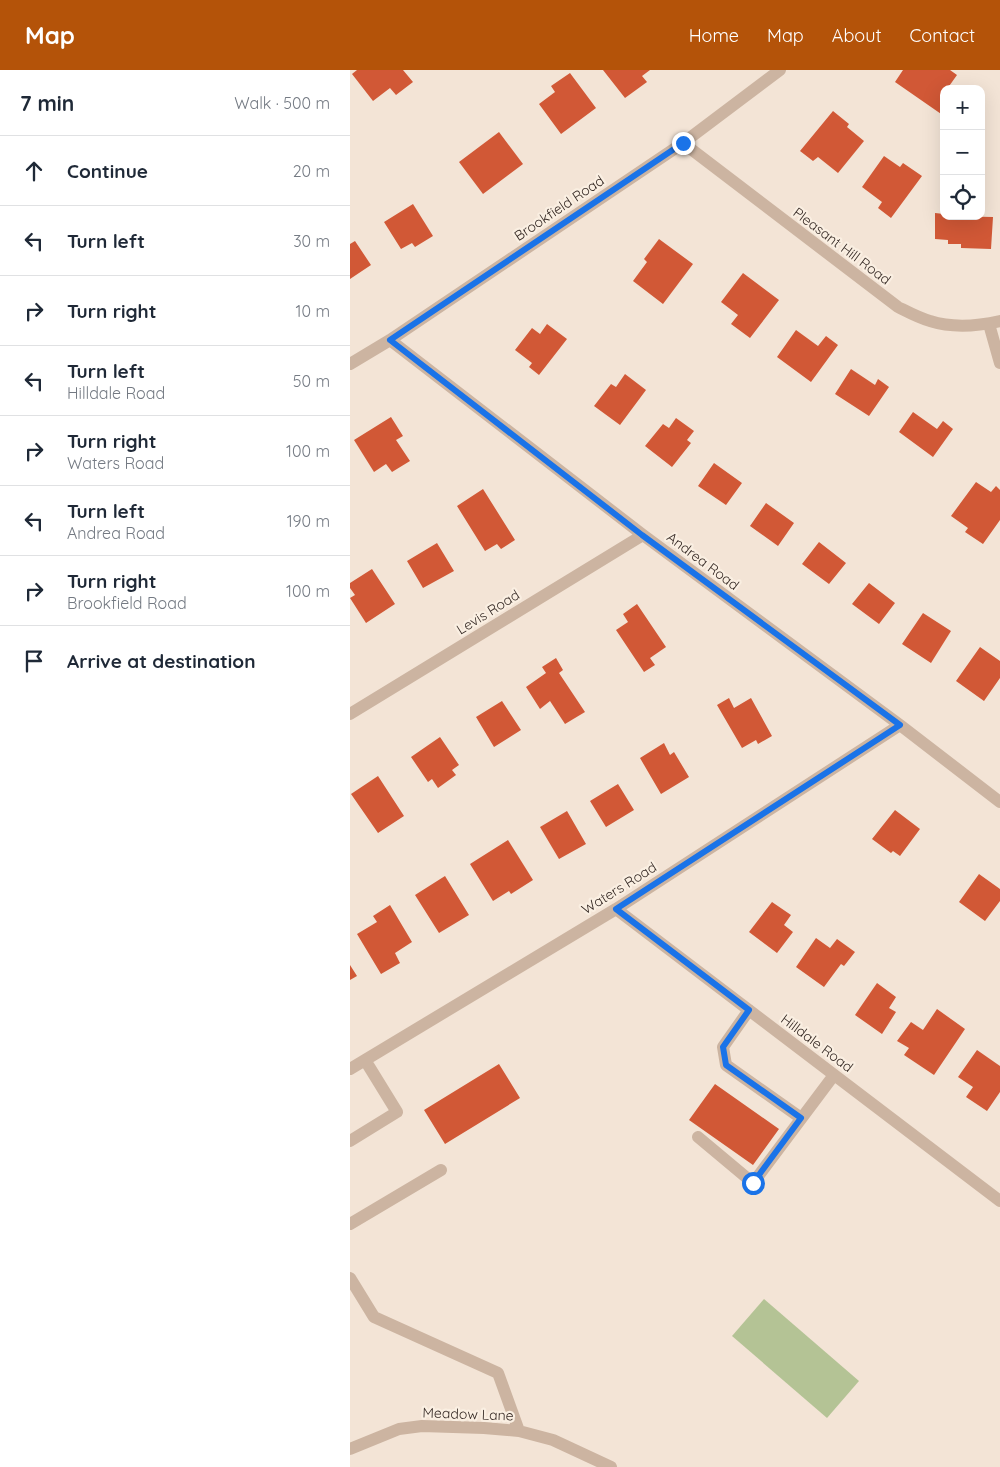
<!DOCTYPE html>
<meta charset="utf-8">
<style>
:root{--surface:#fff;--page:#f2f2f3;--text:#1f2937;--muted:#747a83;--line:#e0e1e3;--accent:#b45309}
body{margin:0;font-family:Quicksand,sans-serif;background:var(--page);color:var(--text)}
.controls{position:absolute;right:15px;top:15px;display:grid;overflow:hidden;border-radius:10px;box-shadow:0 5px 20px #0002}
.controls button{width:45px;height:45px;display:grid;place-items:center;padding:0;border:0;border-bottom:1px solid var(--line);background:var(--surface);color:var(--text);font:25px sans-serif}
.stop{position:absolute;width:15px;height:15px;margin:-11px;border:4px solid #1a73e8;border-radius:50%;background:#fff}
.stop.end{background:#1a73e8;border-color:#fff;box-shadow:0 1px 5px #0008}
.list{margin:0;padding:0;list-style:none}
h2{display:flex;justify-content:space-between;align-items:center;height:65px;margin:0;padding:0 20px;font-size:21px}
h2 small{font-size:16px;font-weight:400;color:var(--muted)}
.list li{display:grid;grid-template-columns:32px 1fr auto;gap:15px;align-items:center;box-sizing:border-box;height:70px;padding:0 20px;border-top:1px solid var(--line)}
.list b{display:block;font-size:19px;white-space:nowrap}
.list p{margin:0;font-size:16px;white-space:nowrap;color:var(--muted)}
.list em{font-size:16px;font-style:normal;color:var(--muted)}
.icon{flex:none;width:28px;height:28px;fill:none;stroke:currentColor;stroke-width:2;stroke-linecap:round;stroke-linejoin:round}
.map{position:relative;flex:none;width:650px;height:1397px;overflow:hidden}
header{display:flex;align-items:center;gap:30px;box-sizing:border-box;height:70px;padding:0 25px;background:var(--accent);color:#fff}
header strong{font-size:24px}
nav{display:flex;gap:28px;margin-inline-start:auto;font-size:18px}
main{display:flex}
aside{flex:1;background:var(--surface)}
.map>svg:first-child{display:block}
</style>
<header>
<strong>Map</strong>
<nav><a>Home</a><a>Map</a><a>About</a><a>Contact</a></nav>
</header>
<main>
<aside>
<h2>7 min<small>Walk · 500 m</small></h2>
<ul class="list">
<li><svg class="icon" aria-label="ahead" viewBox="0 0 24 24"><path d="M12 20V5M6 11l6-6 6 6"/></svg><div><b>Continue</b></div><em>20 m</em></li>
<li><svg class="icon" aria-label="left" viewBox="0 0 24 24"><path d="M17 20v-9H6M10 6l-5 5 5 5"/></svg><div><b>Turn left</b></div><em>30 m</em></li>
<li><svg class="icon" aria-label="right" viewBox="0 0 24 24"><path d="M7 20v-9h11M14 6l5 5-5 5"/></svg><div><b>Turn right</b></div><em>10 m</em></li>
<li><svg class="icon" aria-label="left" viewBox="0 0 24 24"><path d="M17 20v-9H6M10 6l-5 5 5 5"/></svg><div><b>Turn left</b><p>Hilldale Road</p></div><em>50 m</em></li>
<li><svg class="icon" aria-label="right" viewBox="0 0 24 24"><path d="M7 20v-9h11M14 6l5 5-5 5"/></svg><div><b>Turn right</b><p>Waters Road</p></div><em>100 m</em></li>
<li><svg class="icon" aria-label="left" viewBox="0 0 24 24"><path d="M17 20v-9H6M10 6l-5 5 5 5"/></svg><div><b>Turn left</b><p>Andrea Road</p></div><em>190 m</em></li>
<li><svg class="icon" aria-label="right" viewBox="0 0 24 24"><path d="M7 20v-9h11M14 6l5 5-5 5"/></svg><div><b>Turn right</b><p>Brookfield Road</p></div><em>100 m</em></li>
<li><svg class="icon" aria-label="arrive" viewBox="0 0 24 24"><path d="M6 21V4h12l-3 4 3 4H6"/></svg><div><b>Arrive at destination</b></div></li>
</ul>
</aside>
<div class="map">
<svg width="650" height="1397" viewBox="0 0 650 1397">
<rect width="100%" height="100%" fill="#f3e4d6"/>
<path fill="#b4c395" d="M414 1229 509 1311 477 1348 382 1266Z"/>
<path fill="#d15836" d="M7 0H53L63 12 46 25 40 18 23 31 2 4Z
M253 0H300L292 6 297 12 275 28Z
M553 0H600L607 5 597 19H594V46L545 12Z
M220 3 246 38 211 64 189 34 205 22 201 16Z
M483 41 499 54 497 57 514 71 488 103 468 87 463 91 450 81Z
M149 62 173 94 133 124 109 92Z
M534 86 550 97 553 93 572 106 541 148 528 138 532 132 512 117Z
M63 134 83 166 65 177 62 173 51 179 34 152Z
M585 143 594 144V146L643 147 641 179 611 178V174H598V170L585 169Z
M309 169 343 194 313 234 283 211 297 192 294 189Z
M5 171 21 195 0 209V174Z
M393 203 429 230 400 268 381 254 388 245 371 232Z
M197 254 217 269 189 305 179 297 182 293 165 280 182 258 190 264Z
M446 260 468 276 476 266 488 275 461 312 427 287Z
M501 299 525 315 528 309 539 317 519 346 485 324Z
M275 304 296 320 270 355 244 336 261 314 266 317Z
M563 342 587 359 593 351 603 359 583 387 549 362Z
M41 347 53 366 46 370 60 391 42 402 36 394 24 402 4 370Z
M326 348 344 361 337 370 341 373 322 397 295 376 313 354 319 358Z
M364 393 392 413 376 435 348 416Z
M626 412 641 422 646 416 650 420V450L633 474 615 462 618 458 601 446Z
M133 419 165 470 151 479 147 474 135 481 107 436Z
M416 433 444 453 428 476 400 456Z
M469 472 496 493 479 514 452 494Z
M87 473 104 501 73 518 57 491Z
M22 499 45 534 16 553 0 528 5 525 0 518V513Z
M519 513 545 533 529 554 502 534Z
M287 534 316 577 300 588 305 595 294 602 266 560 278 552 273 544Z
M573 543 601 561 581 593 552 574Z
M630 577 650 591V608L634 631 606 611Z
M206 588 213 600 209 603 235 642 215 654 200 631 190 639 176 617 196 603 192 597Z
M379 628 384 638 401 628 422 666 408 674 406 670 392 678 367 635Z
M152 631 171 660 144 677 126 647Z
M90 667 109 695 102 700 106 705 88 718 82 709 78 712 61 687Z
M314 673 320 685 324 682 339 707 311 724 290 688Z
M28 706 54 746 28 763 1 724Z
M268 714 284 740 256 757 240 731Z
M545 740 570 759 550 786 543 781 541 783 522 769Z
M217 741 236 774 209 789 190 757Z
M158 770 183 810 161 824 159 821 143 831 120 794Z
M629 804 650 819V831L635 851 609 832Z
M95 806 119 845 89 863 65 825Z
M422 832 441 845 434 855 443 862 427 883 399 862Z
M40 835 62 872 45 883 50 893 31 904 7 864 27 852 23 846Z
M466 868 480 878 487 869 505 882 494 896 491 894 474 917 446 897Z
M0 895 7 906 0 910Z
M527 913 546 927 539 938 546 942 532 964 505 945Z
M587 939 615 959 584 1005 554 985 559 978 547 971 561 952 573 960Z
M627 980 650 996V1022L637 1041 616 1027 623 1017 608 1007Z
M149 994 170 1028 95 1074 74 1040Z
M365 1014 429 1059 403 1095 339 1050Z"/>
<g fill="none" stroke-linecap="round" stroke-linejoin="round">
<path stroke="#ccb4a1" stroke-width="12" d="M333 73 548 237C558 242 569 248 580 251 602 258 628 256 650 251
M639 254 650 293
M40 270 293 465 550 655 650 732
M0 294 40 270 333 73 430 0
M0 644 293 465
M266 839 650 1131
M399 940 373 977 376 995 451 1048
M0 999 266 839 550 655
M348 1067 403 1113 484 1005
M0 1071 47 1042 15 990
M0 1154 91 1100
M0 1208 24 1247 148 1303 169 1361
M0 1379 49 1359 72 1356 134 1358 169 1361 203 1370 261 1397"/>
</g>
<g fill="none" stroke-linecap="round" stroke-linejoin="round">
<path stroke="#1a73e8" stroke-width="6" d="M333 73 40 270 292 465 550 655 266 839 399 940 373 977 376 995 451 1048 403 1113"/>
</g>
<g text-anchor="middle" stroke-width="4.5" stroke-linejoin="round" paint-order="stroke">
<g font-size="14" fill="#352924" stroke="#faefe2">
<text transform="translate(209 138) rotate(-34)" y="5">Brookfield Road</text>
<text transform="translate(492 176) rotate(37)" y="5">Pleasant Hill Road</text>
<text transform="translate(353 491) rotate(37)" y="5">Andrea Road</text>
<text transform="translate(138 542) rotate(-32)" y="5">Levis Road</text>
<text transform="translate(269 818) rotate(-32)" y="5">Waters Road</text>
<text transform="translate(467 973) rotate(37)" y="5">Hilldale Road</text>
<text transform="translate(118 1344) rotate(2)" y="5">Meadow Lane</text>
</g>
</g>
</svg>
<div class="controls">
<button>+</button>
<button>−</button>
<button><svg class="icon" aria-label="locate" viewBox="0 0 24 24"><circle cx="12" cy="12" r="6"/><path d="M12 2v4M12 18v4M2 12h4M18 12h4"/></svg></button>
</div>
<div class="stop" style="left:403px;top:1113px"></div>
<div class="stop end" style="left:333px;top:73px"></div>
</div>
</main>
